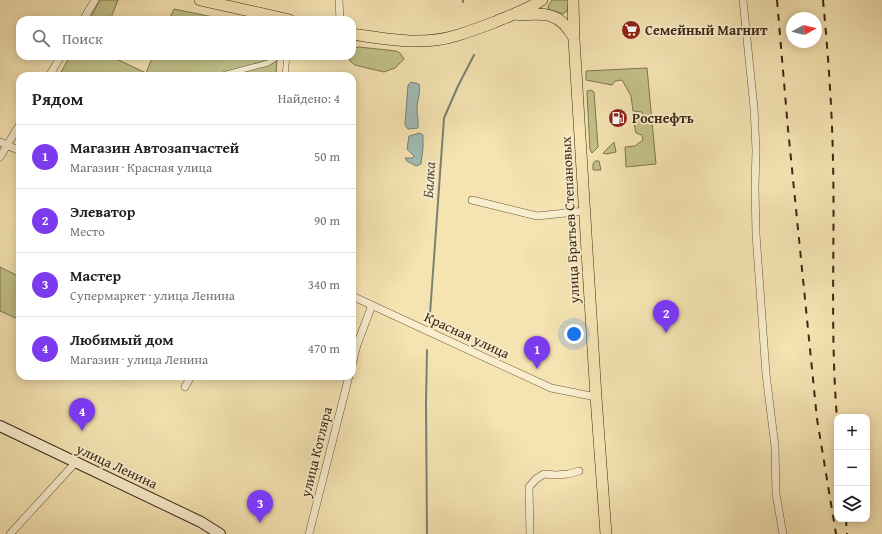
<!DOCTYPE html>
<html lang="ru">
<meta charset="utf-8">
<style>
:root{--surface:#fff;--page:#f2f2f2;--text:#202124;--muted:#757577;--line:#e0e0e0;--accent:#7c3aed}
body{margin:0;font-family:"Gentium Book Plus",serif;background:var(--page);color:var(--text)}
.controls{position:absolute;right:12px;bottom:12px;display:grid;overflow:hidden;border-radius:8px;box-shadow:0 2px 10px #0003}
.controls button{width:36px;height:36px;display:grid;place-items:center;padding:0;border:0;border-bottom:1px solid var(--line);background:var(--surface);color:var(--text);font:20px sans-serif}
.compass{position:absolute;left:786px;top:12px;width:36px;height:36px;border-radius:50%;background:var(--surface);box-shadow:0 2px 10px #0003;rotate:82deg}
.you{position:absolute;left:574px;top:334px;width:14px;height:14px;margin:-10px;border:3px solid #fff;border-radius:50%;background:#1a73e8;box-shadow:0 0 0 6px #1a73e833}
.badge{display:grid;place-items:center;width:26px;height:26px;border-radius:50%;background:var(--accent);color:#fff;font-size:13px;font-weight:700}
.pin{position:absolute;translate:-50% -33px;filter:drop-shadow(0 1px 2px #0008)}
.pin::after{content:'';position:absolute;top:21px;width:14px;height:12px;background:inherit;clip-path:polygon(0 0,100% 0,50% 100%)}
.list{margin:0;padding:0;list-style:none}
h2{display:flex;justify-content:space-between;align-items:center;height:52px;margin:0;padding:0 16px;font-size:17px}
h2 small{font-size:13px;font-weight:400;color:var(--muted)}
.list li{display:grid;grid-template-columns:26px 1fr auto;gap:12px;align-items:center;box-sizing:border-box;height:64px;padding:0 16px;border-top:1px solid var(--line)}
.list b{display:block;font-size:15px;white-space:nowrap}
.list p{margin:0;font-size:13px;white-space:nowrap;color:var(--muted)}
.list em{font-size:13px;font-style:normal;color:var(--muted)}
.icon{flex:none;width:22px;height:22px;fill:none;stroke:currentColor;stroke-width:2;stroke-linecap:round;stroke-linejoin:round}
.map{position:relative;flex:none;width:882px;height:534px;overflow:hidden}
.search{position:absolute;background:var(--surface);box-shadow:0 2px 10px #0003;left:16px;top:16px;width:340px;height:44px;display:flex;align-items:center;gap:10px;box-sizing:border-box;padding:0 14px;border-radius:12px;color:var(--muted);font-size:15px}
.panel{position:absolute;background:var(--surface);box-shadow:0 2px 10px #0003;left:16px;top:72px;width:340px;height:308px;border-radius:12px}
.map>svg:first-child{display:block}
</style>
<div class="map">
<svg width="882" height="534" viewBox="0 0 882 534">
<rect width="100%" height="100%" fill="#f5e3b2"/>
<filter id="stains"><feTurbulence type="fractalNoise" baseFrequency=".005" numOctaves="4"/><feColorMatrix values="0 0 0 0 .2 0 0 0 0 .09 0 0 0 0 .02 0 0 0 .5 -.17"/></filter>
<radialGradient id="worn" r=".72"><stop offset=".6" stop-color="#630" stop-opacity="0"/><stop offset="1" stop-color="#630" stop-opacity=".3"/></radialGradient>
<path fill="#c2c188" stroke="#7f754e" d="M100 0H118L111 18 115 20H89Z
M552 0H568L567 11 563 14 548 9V6Z
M174 9 227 20H169Z
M359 47 396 51 400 53 404 59 395 68 384 72 355 65 350 61 349 57 352 56 353 48Z
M70 56H110L146 73 153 56H277L276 76H59Z
M647 68 656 164 626 167 625 147 635 146 643 140 642 135 636 133 633 119 643 115 642 112 633 111 631 96 622 80 615 81 612 85 586 80V71Z
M591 90 594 92 598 147 592 153 590 150 587 93V91Z
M614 142 616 152 606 154 603 153Z
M595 161H599L601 170H593V164Z
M0 267 20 277V320L0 311Z"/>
<path fill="#a0bcb6" stroke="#788175" d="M411 82 419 84C421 93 417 100 417 109 417 116 419 122 418 128L408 129 405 125 408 85Z
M420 133 423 135V148L421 164 416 166 407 161 405 158H413L414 156 407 149 409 136Z"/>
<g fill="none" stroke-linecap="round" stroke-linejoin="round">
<path stroke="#788175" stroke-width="2" d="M463 0V2
M430 314 444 118 458 86 474 55
M427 350 426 403 427 534"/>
<g stroke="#6a583c" stroke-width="6">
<path id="pedestrian" d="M219 76 268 63 279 56
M285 76 287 56"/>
</g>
<g stroke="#6a583c" stroke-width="8">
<path id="minor" d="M339 0 340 20
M743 0 754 108 756 150 755 187 756 234 766 374 775 447 776 494 783 534
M83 20 95 0
M49 76 61 56
M0 142 20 151
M0 157 20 124
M472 200 537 216 585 211
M352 296 551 388 596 397
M352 365 357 345 372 305
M185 387 191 376
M10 534 76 462
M309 534 349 376
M530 534 529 487 536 479 544 474 556 475 568 474 579 471"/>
</g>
<g stroke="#3c2914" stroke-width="12">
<path id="secondary" d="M0 426 201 522 220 534"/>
</g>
<g stroke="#3c2914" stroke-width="12">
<path id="primary" d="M200 0 290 20
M573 0 574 39 596 397 606 534
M519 15C545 13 560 12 574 38
M352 34C386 39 421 46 455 36 468 32 482 27 495 22 511 15 527 10 542 0"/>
</g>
<use href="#pedestrian" stroke="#f8edcd" stroke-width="5"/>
<use href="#minor" stroke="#f8edcd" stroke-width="7"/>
<use href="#secondary" stroke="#f8edcd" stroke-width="10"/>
<use href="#primary" stroke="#f5e3b2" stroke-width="11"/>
<path stroke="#3c2914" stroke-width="2" stroke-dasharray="7 7" stroke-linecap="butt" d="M777 0 788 129 817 419 836 534
M823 0C828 53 832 107 833 160 835 246 830 332 837 418
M846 519 847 534"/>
</g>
<defs>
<g id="supermarket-disc" transform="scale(1)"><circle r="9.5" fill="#8f2418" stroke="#f8edcd"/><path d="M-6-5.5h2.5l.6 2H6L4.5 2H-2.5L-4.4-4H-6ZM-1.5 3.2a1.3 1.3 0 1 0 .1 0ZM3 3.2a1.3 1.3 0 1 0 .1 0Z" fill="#fff"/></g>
<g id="fuel-disc" transform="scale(1)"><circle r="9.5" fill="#8f2418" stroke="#f8edcd"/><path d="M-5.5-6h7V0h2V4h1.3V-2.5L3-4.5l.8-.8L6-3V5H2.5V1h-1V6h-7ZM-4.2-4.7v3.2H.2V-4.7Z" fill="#fff"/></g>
</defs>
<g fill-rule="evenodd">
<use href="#supermarket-disc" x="631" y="30"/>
<use href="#fuel-disc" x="618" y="118"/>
</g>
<g text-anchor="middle" stroke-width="3.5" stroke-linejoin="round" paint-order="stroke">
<g font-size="14" font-weight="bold" fill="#3c2914" stroke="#f8edcd" text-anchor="start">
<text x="645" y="35">Семейный Магнит</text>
<text x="632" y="123">Роснефть</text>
</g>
<g font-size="14" fill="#3c2914" stroke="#f8edcd">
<text transform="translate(570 220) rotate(-93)" y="5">улица Братьев Степановых</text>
<text transform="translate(467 335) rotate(25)" y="5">Красная улица</text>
<text transform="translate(316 452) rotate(-76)" y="5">улица Котляра</text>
<text transform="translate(117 466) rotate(25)" y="5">улица Ленина</text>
</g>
<g font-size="15" font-style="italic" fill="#554e3c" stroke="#f8edcd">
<text transform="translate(429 180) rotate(-86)" y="5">Балка</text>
</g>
</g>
<rect width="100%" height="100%" filter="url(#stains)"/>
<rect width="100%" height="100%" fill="url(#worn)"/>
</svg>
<div class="controls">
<button>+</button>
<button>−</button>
<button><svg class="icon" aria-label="layers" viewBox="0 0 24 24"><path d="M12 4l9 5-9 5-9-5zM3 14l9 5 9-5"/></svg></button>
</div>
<svg class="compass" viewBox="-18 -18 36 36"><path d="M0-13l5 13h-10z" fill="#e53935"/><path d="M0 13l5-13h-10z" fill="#757577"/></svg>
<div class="you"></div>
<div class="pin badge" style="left:537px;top:369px">1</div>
<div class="pin badge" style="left:666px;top:333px">2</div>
<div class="pin badge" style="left:260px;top:523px">3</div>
<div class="pin badge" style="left:82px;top:431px">4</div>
<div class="search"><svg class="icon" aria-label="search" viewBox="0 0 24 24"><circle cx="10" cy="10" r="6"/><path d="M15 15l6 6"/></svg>Поиск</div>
<section class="panel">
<h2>Рядом<small>Найдено: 4</small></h2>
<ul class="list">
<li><span class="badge">1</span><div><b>Магазин Автозапчастей</b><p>Магазин · Красная улица</p></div><em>50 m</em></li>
<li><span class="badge">2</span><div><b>Элеватор</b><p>Место</p></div><em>90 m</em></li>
<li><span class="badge">3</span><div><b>Мастер</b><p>Супермаркет · улица Ленина</p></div><em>340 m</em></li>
<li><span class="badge">4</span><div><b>Любимый дом</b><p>Магазин · улица Ленина</p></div><em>470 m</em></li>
</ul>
</section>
</div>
